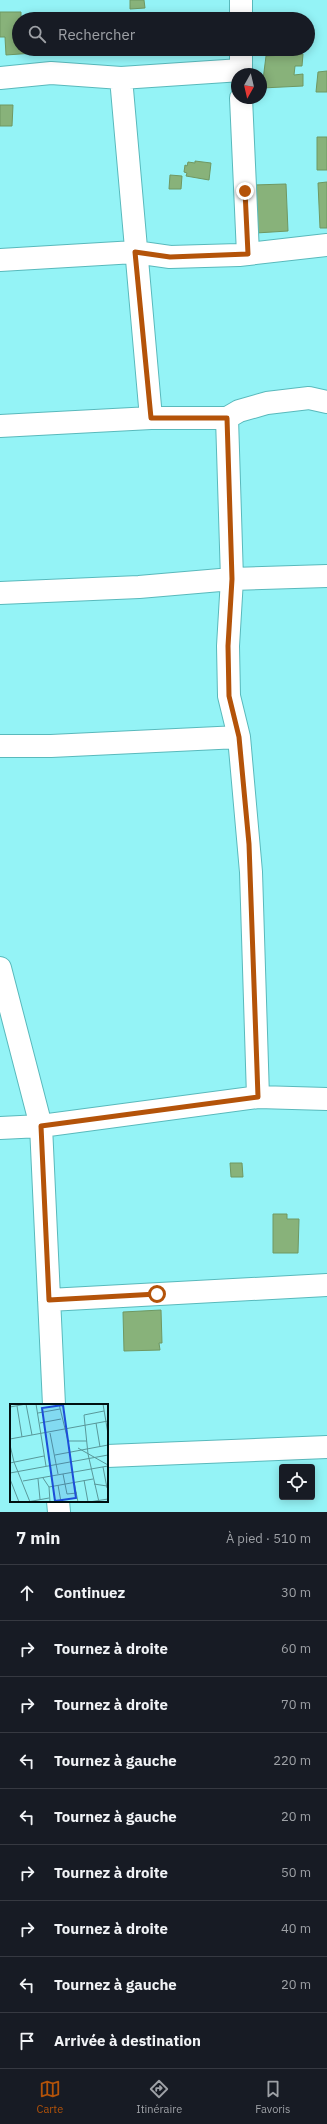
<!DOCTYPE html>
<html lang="fr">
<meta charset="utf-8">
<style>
:root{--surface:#171b24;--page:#242831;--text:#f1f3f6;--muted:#9ea1a6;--line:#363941;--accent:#b45309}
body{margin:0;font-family:"IBM Plex Sans",sans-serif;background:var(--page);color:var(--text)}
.controls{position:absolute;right:12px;bottom:12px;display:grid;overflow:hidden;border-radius:4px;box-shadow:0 2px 10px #0003}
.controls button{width:36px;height:36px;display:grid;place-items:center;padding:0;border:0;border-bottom:1px solid var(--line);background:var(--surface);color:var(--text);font:20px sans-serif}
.compass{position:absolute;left:231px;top:68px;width:36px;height:36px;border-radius:50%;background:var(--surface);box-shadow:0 2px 10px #0003;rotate:188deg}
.stop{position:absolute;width:12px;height:12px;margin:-9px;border:3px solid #b45309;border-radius:50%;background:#fff}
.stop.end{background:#b45309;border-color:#fff;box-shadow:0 1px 4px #0008}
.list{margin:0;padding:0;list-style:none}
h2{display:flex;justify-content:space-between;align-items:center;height:52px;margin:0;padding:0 16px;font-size:17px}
h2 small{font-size:13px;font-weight:400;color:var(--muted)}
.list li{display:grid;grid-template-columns:26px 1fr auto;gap:12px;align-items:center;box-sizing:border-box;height:56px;padding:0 16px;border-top:1px solid var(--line)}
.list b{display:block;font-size:15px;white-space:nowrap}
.list em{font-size:13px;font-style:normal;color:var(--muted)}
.icon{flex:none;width:22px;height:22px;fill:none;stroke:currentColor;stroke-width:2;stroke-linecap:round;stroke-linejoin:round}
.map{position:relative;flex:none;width:327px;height:1512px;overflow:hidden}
.search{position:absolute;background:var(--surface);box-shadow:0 2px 10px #0003;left:12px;right:12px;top:12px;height:44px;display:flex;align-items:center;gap:10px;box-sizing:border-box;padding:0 14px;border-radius:22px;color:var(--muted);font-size:15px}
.sheet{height:556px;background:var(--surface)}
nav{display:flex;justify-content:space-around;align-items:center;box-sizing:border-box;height:56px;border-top:1px solid var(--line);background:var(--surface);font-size:11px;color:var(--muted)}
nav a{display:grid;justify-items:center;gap:2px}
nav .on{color:var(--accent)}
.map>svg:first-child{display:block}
</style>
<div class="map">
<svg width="327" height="1512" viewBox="0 0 327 1512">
<rect width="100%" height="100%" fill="#94f3f6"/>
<path fill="#88b27a" stroke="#6f9862" d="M130 0H144L145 8 130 9Z
M0 12H21V19H19V49H33L34 53 6 55 5 37H0Z
M303 54 302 66H295L294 75 303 74V86L262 88 266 56Z
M327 71V92H316L318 72Z
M0 105H13L12 126H0Z
M317 137H327V170H317Z
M195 161 211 163 209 180 186 176 187 173 184 172 185 165 187 166 188 162 195 163Z
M170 175 182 176 181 189H169Z
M327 182V228H320L318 183Z
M286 184 288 231 256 233 253 185Z
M230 1163H242L243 1177H231Z
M273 1214H287V1219H299L298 1253H273Z
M161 1310 162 1343H159L160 1350 124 1351 123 1312Z"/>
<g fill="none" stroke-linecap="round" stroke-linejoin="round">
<g stroke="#59b9bc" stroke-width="24">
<path id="minor" d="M241 19V0
M241 74V49
M0 78 51 73 121 78 151 418
M121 78 241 70
M241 98 248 254
M0 260 135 252 170 257 239 255 327 245
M227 418 232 579 228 646 229 696 239 737 251 872 258 1097
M0 426 151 418H227L239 411 267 403 309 398 327 402
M0 593 139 587 232 579 327 576
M0 746H51L239 737
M0 968 41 1126 54 1405
M0 1128 41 1126 258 1097 327 1099
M49 1300 327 1285
M107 1456 327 1447
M58 1501 59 1512"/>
</g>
<use href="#minor" stroke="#fff" stroke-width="22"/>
</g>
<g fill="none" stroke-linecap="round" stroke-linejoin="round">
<path stroke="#b45309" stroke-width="5" d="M157 1294 49 1300 41 1126 258 1097 249 844 239 737 229 696 228 646 232 579 227 418H151L135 252 170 257 248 254 245 191"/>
</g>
<g transform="translate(10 1404)">
<rect width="98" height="98" fill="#94f3f6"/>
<path fill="none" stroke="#59989a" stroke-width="1" d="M16 0 22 31M26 0 36 62M49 0 58 37H77M93 0 98 30M7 2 12 33M0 3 16 0M28 9 50 5M30 19 51 15M86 19 90 43M40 29 48 70M0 35 98 17M0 41 4 58 20 98M68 44 98 61M45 51 98 41M0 59 34 52M93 63 97 84M0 69 98 51M53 70 57 90 67 89M33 74 39 83 40 98M0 75 9 98M28 75 30 95M74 76 78 98M13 77 98 62M64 78 68 98M84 80 97 82M48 81 51 98M39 83 83 75M17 98 39 94M79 98 98 95M89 98 78 50 74 11 94 7"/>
<path fill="#1d4ed8" fill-opacity="0.15" stroke="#1d4ed8" stroke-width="2" d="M53 1 66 94 45 97 32 4Z"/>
<rect width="98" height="98" fill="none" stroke="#001011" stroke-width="2"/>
</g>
</svg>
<div class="controls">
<button><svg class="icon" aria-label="locate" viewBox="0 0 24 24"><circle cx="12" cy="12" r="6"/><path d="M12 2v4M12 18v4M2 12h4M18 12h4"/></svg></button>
</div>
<svg class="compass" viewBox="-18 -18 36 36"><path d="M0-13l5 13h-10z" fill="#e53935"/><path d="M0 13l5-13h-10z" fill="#9ea1a6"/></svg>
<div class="stop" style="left:157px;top:1294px"></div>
<div class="stop end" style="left:245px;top:191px"></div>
<div class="search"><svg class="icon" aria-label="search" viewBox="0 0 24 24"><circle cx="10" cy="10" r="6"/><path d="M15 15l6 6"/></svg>Rechercher</div>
</div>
<section class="sheet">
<h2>7 min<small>À pied · 510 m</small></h2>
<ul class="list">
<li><svg class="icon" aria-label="ahead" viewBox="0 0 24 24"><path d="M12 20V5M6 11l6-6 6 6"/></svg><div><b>Continuez</b></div><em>30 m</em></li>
<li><svg class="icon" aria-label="right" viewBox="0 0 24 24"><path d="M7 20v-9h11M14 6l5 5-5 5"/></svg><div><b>Tournez à droite</b></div><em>60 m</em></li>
<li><svg class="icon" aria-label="right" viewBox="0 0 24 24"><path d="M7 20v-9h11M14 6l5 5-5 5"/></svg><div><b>Tournez à droite</b></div><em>70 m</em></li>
<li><svg class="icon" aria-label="left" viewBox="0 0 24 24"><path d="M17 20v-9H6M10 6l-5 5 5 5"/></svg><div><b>Tournez à gauche</b></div><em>220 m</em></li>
<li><svg class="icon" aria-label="left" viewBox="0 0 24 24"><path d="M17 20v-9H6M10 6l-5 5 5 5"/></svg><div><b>Tournez à gauche</b></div><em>20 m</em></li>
<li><svg class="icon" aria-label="right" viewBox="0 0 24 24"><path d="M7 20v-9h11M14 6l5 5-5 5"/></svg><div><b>Tournez à droite</b></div><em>50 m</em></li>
<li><svg class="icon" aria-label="right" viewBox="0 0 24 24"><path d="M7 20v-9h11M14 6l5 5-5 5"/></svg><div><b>Tournez à droite</b></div><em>40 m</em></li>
<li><svg class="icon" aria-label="left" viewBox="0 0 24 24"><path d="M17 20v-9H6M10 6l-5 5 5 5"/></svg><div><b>Tournez à gauche</b></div><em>20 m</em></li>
<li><svg class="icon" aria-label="arrive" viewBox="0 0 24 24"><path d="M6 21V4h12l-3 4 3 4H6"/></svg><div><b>Arrivée à destination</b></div></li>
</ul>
</section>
<nav>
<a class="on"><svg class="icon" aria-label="map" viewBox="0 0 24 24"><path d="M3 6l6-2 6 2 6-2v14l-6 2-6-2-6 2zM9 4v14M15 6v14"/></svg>Carte</a>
<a><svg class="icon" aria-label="directions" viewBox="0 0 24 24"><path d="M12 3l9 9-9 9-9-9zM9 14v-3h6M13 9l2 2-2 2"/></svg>Itinéraire</a>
<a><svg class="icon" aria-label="saved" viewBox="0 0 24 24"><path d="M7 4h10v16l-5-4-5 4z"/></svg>Favoris</a>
</nav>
